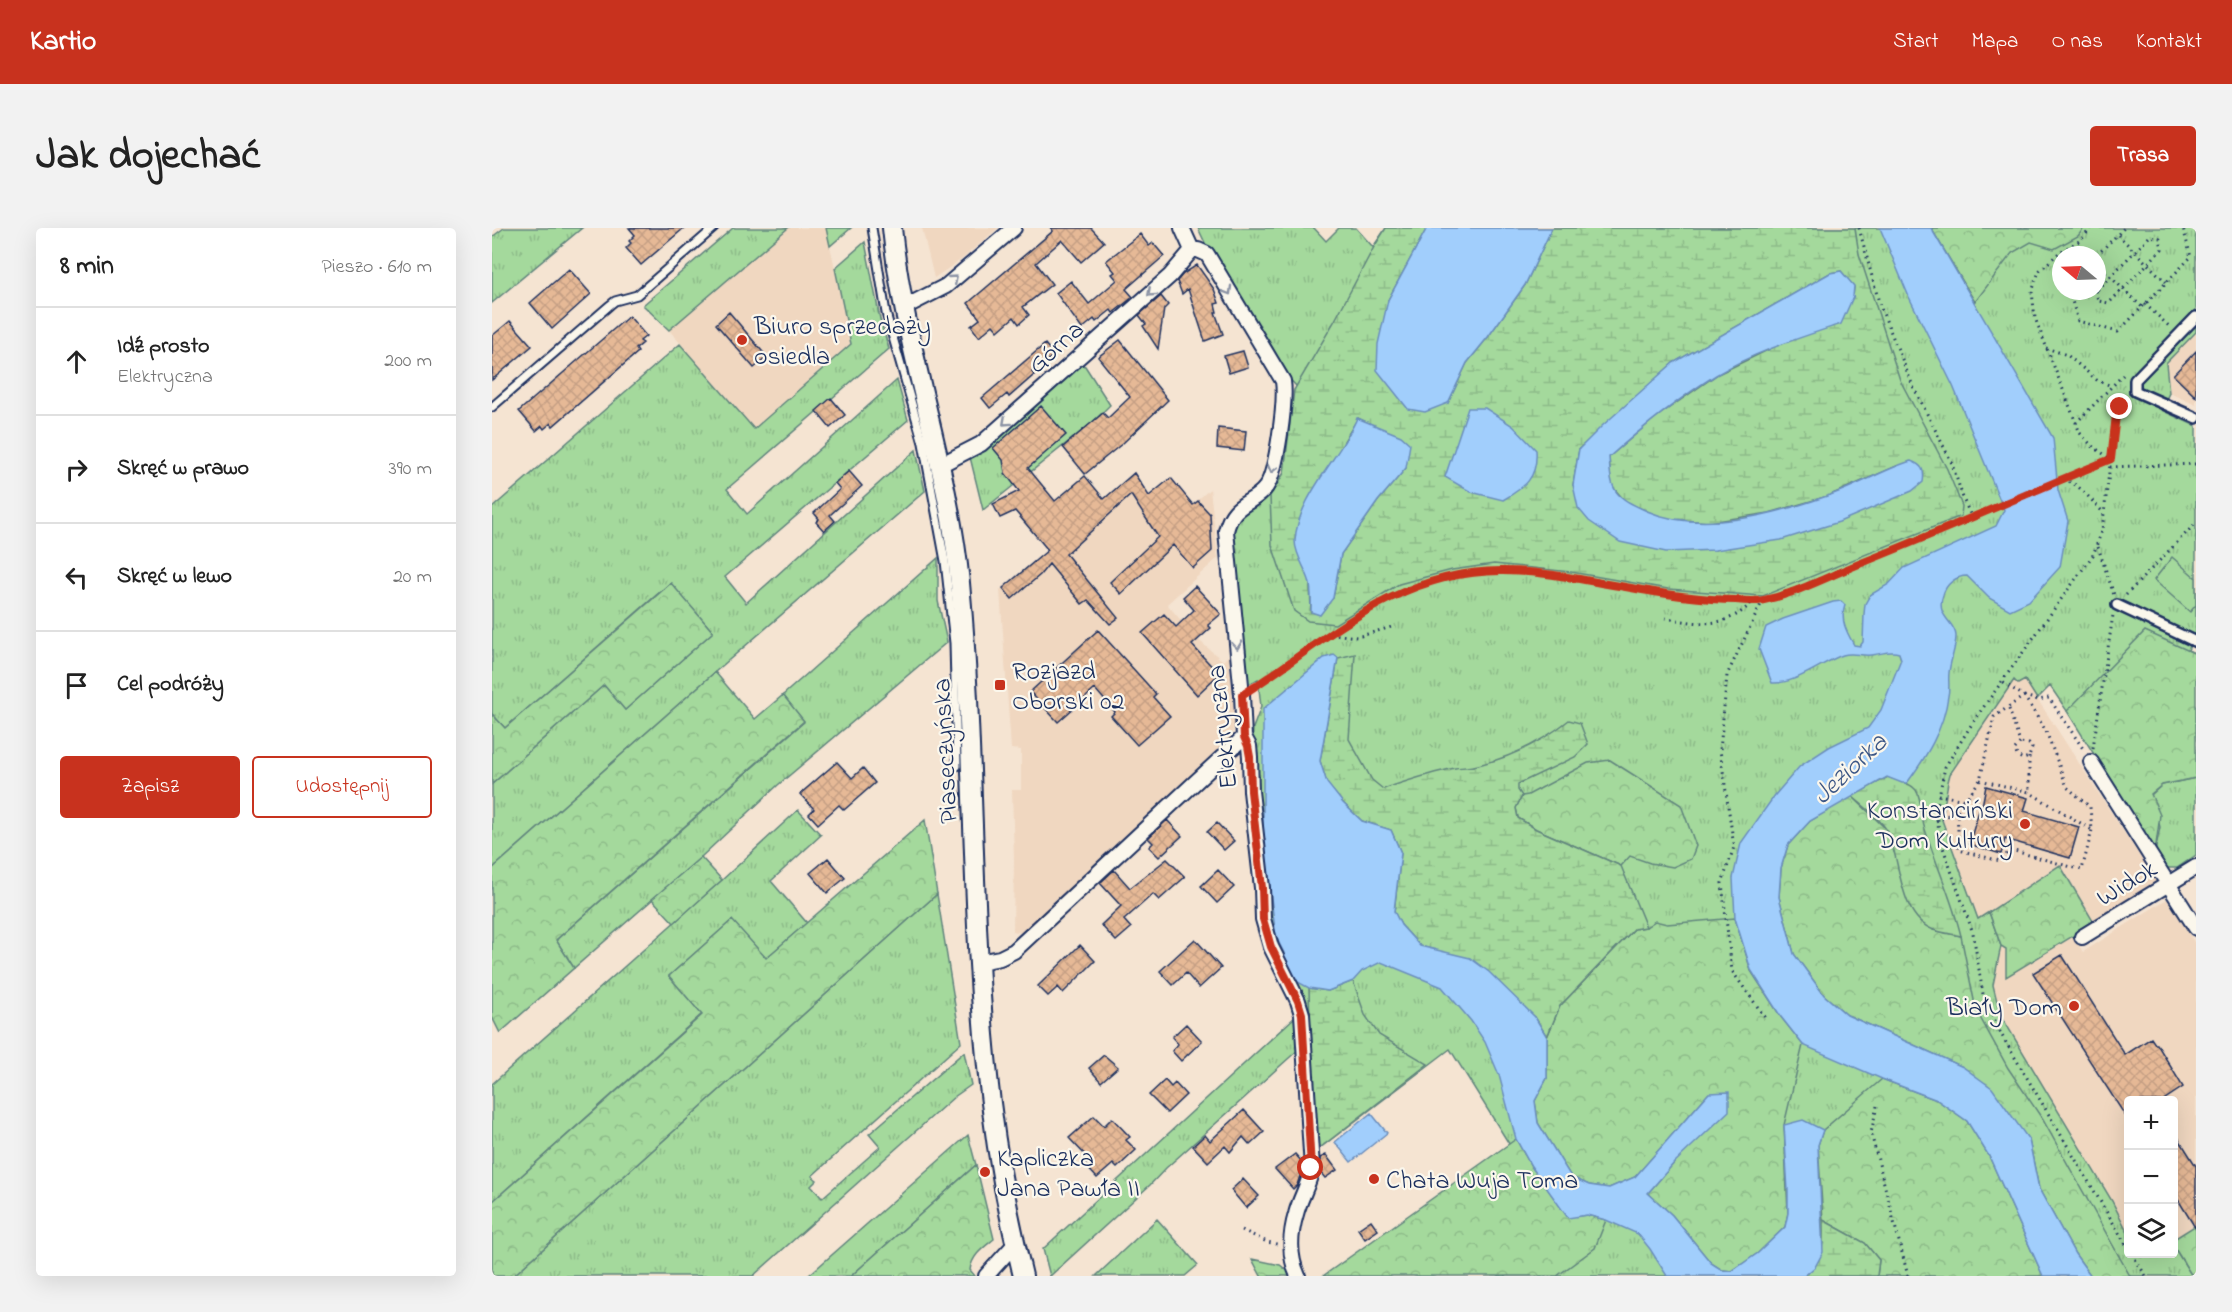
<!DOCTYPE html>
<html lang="pl">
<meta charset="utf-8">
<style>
:root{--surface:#fff;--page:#f2f2f2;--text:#222;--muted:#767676;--line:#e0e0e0;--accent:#c8321e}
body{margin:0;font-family:"Indie Flower",sans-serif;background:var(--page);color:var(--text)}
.controls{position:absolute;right:18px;bottom:18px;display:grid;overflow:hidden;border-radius:6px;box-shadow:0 6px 24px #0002}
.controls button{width:54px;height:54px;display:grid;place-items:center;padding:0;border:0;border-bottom:2px solid var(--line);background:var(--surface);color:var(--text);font:30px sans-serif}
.compass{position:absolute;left:1560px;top:18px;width:54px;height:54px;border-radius:50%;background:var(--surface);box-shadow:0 6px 24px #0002;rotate:289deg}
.stop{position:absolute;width:18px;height:18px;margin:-14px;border:4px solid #c8321e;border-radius:50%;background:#fff}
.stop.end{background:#c8321e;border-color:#fff;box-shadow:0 2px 6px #0008}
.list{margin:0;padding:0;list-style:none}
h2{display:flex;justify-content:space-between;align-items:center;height:78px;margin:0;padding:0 24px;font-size:26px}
h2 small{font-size:20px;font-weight:400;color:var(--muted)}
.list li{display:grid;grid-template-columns:39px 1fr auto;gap:18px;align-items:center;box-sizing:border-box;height:108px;padding:0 24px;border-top:2px solid var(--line)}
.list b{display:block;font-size:22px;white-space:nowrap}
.list p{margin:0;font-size:20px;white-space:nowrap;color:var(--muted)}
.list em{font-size:20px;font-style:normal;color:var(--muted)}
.actions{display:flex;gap:12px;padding:18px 24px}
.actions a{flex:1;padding:14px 0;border:2px solid var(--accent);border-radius:6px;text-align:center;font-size:21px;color:var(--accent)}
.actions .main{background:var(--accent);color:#fff}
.icon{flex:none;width:33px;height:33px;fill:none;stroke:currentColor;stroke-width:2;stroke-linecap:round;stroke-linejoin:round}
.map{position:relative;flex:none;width:1704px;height:1048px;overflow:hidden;border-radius:6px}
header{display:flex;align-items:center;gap:36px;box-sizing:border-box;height:84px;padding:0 30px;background:var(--accent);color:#fff}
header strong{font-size:28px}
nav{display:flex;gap:33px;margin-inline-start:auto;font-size:21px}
.intro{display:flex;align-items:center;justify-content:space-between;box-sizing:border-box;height:144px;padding:0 36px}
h1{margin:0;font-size:42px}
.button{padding:15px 27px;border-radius:6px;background:var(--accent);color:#fff;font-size:21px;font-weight:700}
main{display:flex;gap:36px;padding:0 36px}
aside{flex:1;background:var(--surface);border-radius:6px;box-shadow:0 6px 24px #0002}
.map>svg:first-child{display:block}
</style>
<header>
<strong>Kartio</strong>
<nav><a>Start</a><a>Mapa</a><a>O nas</a><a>Kontakt</a></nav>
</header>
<div class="intro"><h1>Jak dojechać</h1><a class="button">Trasa</a></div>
<main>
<aside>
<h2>8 min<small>Pieszo · 610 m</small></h2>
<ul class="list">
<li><svg class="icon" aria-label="ahead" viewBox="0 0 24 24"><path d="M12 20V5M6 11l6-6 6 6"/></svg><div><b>Idź prosto</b><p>Elektryczna</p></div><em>200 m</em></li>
<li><svg class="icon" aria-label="right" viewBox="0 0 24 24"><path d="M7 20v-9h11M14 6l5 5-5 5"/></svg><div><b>Skręć w prawo</b></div><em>390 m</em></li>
<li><svg class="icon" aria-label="left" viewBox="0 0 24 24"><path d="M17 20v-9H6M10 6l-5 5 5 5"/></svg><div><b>Skręć w lewo</b></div><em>20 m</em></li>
<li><svg class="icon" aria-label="arrive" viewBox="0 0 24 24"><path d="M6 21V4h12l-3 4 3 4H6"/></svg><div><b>Cel podróży</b></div></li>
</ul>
<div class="actions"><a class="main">Zapisz</a><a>Udostępnij</a></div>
</aside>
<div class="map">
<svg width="1704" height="1048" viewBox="0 0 1704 1048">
<defs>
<pattern id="grass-tufts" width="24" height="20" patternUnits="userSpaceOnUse" patternTransform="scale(1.5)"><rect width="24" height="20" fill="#a4d99c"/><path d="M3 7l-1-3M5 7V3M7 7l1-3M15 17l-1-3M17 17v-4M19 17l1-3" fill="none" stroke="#8dbb89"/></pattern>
<pattern id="forest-crowns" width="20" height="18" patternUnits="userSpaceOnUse" patternTransform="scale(1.5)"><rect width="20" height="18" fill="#a4d99c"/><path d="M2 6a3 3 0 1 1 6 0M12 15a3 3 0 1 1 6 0" fill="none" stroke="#8dbb89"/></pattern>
<pattern id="wetland-marsh" width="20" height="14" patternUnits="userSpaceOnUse" patternTransform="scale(1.5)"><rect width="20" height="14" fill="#a4d99c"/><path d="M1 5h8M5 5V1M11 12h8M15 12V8" fill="none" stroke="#8dbb89"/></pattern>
<pattern id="building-cross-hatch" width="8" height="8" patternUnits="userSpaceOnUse" patternTransform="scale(1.5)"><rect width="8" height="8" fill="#e6b996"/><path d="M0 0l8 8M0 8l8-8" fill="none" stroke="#c59f84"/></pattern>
</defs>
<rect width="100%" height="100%" fill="#f5e4d2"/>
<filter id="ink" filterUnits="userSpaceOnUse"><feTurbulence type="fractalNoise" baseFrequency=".0167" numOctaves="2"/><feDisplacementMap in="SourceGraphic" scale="12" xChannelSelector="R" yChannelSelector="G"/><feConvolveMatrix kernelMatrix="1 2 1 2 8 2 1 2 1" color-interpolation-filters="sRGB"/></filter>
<g filter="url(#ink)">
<path fill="#f0d7c0" d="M296 0H334L360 116 261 201 177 102Z
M430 0H506L470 31 442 50Z
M1704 104V177L1677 165 1674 135Z
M642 245 675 299 718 261 726 330 675 376 703 409 731 433 737 427 743 497 737 513 529 705 521 703 522 633 520 562H529V522L519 521 508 362 567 312Z
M1522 452H1533L1665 655 1601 693 1568 637 1486 691 1461 627 1450 592 1458 546Z
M1675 671 1704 717V997L1682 1011V872H1636V1005L1620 973 1508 786 1501 757 1509 718 1514 721V749L1581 708 1591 724Z"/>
<path fill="url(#grass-tufts)" stroke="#60847d" stroke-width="1.5" fill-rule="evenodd" d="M12 0H90L0 75V9Z
M241 0H296L177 102 151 77Z
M334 0H359L338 18Z
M706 0H822L834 13 847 0H864L881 19 894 0H1704V104L1674 135 1677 165 1669 182 1704 198V405L1696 422 1704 426V445L1575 483 1558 458 1545 471 1533 452 1526 456 1522 452 1458 546 1456 554 1450 592 1486 691 1497 684 1509 718 1501 757 1508 786 1620 973 1636 1005V1026H1647L1649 1029 1656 1026H1682V1019L1700 1048H1001L1067 996 958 821 829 919 811 782 774 698 760 529 761 500 769 479 766 451 756 457 740 310 743 297 749 286 764 274 778 268 792 245 804 158 795 148 766 102 726 31 715 19ZM1569 27H1605V63H1569Z
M373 14 388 91 397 121 235 261 255 286 405 152 416 192 233 349 254 375 424 222 433 263 223 444 0 641V556L112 457 133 482 221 404 178 355 13 500 0 486V280L188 116 262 201 359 116 343 40Z
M584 136 593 138 618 177 601 194 491 282 478 229Z
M446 330V373L455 414 286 557 209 629 82 740 64 712 312 494 291 467Z
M1704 550V627L1685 640H1673L1663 624 1668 599 1659 567 1670 557Z
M306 582 329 607 279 653 315 695 273 731 239 693 177 748 210 786 0 974V856L230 652Z
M445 666 469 815 320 948 325 952 319 958 330 970 388 919 377 906 472 824 479 857 462 869 261 1048H21Z
M804 788 806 822 674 940 658 957 558 1048 551 1021Z
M476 907 484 937 359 1048H316Z
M665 991 706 1037 693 1048H604Z"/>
<path fill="url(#forest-crowns)" stroke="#60847d" stroke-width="1.5" d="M1439 0H1592L1586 8 1562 21 1539 14 1520 25 1483 74Z
M179 355 221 404 133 482 112 457 0 556V486L13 500Z
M1653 403 1704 426V550L1670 557 1659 566 1668 587 1663 624 1575 483Z
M223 444 263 491 291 467 312 493 64 712 82 740 8 805 0 789V641Z
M1118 532 1189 577 1204 618 1199 631 1181 639 1158 635 1138 628 1129 638 1044 601 1026 590 1024 580 1030 568 1036 567 1096 535Z
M1360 568 1393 600 1402 624 1441 702 1469 708 1484 782 1516 840 1551 892 1638 1048H1599L1583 1026 1547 961 1537 912 1520 891 1471 839 1355 787 1332 767 1302 726 1287 669 1289 640 1296 617 1318 593Z
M433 592 445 666 21 1048H0V974L210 787 177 748 240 692 274 730Z
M209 629 230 652 182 695 160 671Z
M1568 637 1601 693 1581 708 1514 749V721L1509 718 1497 684Z
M1243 690 1259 743 1289 789 1311 817 1292 897 1296 985 1293 999 1266 1025 1240 1043 1230 1042 1219 1035 1180 987 1156 965 1182 935 1217 865 1143 949 1117 960 1097 957 1079 949 1046 895 1043 873 1055 850V809L1068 778 1142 701 1154 699 1163 693 1175 696Z
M1390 851 1445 872 1475 893 1497 928 1551 1048H1385L1387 1032 1373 1015 1331 992 1326 917 1331 902Z
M1024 911 1039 938 1076 989 1095 987 1114 992 1103 1020 1065 1048H831Z
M484 937 502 1011C491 1020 480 1027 478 1042L483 1048H359Z
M1704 997V1048H1700L1682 1019V1011Z
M760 1031 788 1037 802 1048H769Z"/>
<path fill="url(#wetland-marsh)" stroke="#60847d" stroke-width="1.5" fill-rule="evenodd" d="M894 0H935L896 72 956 175 975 135 996 109 1033 57 1060 0H1363L1367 26 1408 152 1455 241 1470 278 1469 288 1271 368 1176 361 1079 344 1002 336 960 342 907 356 843 396 816 393 802 383 780 317 778 268 792 245 802 162 842 94 882 19ZM1349 43 1362 59 1361 69 1284 118 1226 146 1163 190 1117 229 1119 257 1134 274 1173 291 1218 294 1277 285 1336 268 1407 237 1223 322 1081 257 1087 221 1181 135 1338 45ZM866 190 889 201 914 240 886 273 849 326 841 370 819 384 818 354 852 213Z
M863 426 857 511 880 552 891 561C915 553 938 545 963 540 972 539 981 539 990 536 1022 528 1052 512 1077 492L1088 495 1096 516 1083 529 1026 556V562L1030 568 1024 580 1026 590 1044 601 1129 638 1154 699 1142 701 1068 778 1055 809 1043 789 952 725 928 718 909 697 902 684 909 625 899 602 870 593 851 575 835 556 828 533 846 430Z
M1396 549C1405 553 1418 554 1424 562 1430 571 1429 588 1432 598 1443 635 1460 670 1469 708 1460 706 1450 705 1442 702 1405 689 1410 630 1394 601 1386 588 1371 578 1360 568Z
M861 753 873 787 887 807 936 836 829 919 821 917 817 760 836 763Z
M1331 992 1373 1015 1387 1032 1385 1048H1312C1334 1030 1331 1018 1331 992Z"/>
<path fill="#a4d99c" stroke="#60847d" stroke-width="1.5" d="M1680 329 1704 350V377L1698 384 1662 352Z"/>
<path fill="#a1cefc" stroke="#6b8ebd" stroke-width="1.5" d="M935 0H1060L1033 57 996 109 975 135 956 175 933 184 916 181 885 142 886 116 896 72Z
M1388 0H1439L1561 210 1566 262 1576 293 1568 339 1537 373 1518 382 1497 370 1475 348C1464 348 1454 356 1451 367 1443 389 1463 393 1464 408 1464 420 1458 433 1457 445 1456 452 1458 460 1456 468 1452 501 1434 529 1415 555H1410L1395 549 1318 593 1296 617 1289 640 1287 669 1302 726 1332 767 1355 787 1471 839 1500 860 1537 912 1547 961 1583 1026 1599 1048H1551L1497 928 1475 893 1445 872 1390 851 1311 817 1289 789 1259 742 1243 690 1241 650 1249 615 1283 567 1308 538 1337 519 1376 500 1389 482 1409 431 1407 425C1397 422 1390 426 1379 427 1369 428 1360 424 1351 427 1328 435 1305 456 1280 455L1267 421 1274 399 1291 391 1341 374 1349 373 1353 377C1348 392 1354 403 1362 417L1368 418 1371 414 1372 386 1373 376 1378 367 1397 356 1412 340 1504 298 1512 282 1461 158 1417 69Z
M1349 43 1362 58 1361 69 1349 96C1307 110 1262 124 1224 147 1186 171 1151 199 1117 229 1119 265 1122 268 1155 283 1209 306 1281 287 1335 268 1364 259 1390 242 1419 233 1430 237 1433 242 1431 254L1420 263 1347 294 1289 312 1223 322 1174 324 1128 314 1097 293 1086 280 1081 257 1087 221 1110 198 1181 135 1338 45Z
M976 180H993L1021 198 1044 222C1046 250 1033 259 1011 272L979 264 953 249Z
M865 190 909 208 918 216 914 240 886 273 849 326 841 370 828 387 819 384C819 374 820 362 817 352 813 340 803 326 803 313 805 270 849 228 865 190Z
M842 427 846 430 828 533 835 555 851 575 870 593 899 602 909 625 902 683 909 697 928 718 978 730 997 744 1043 789 1055 809V850L1043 873 1046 895 1079 949 1097 957 1117 960 1143 949 1217 865 1237 864V883L1182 935 1156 965 1180 987 1219 1035 1230 1042 1240 1043 1266 1025 1293 999 1296 985V963L1292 897 1311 892 1331 902 1326 917 1331 1024 1323 1039 1312 1048H1175L1158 1021 1146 1006 1114 992 1095 987 1076 990 1039 938 1024 911 1007 847 993 814 979 793 950 759 889 734 870 743 861 753 836 763 817 760 802 752 793 736 792 725 784 709 771 608V481L832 430Z
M879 885 895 905 859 934 843 914Z"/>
<path fill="url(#building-cross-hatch)" stroke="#1b2f5e" stroke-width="1.5" d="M137 0H192L149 37 134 20 139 15 137 13 143 7Z
M559 0H599L612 14 589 34 570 12 544 35 560 56 531 79 537 87 527 96 522 89 506 103 501 97 487 109 479 98 488 91 476 75 561 3Z
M648 6 657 18 661 15 672 28 634 61 641 69 621 85 619 82 604 94 602 91 590 101 564 65 579 53 597 76 625 52 620 46 623 44 614 33Z
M705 37 722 61 727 75 723 76 725 84H723L731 106 713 113 696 61 690 66 685 53 691 46Z
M77 41 99 66 60 101 38 75Z
M669 68 676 77 672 81 666 121 651 98 654 96 647 87Z
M237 84 275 129 262 140 224 96Z
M137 88 154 108 148 113 151 115 144 121 146 124 61 198 59 195 52 201 50 198 44 203 27 183Z
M18 93 40 118 0 152V108Z
M628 112 676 172 631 215 593 246 571 219 611 185 616 190 638 169 606 129Z
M553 116 562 127 540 144 542 147 517 169 515 166 498 180 490 170Z
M751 123 756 139 737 145 732 128Z
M1704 123V169L1681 147Z
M339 170 353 187 338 200 324 183Z
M549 178 574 207 536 240 563 273 593 248 612 271 642 245 657 268 679 250 701 277 706 273 718 286 720 323 701 340 681 317 629 366 618 354 666 309 639 267 574 326 626 390 618 396 596 372 590 376 557 336 548 347 520 371 511 360 556 322 523 283 508 290 501 276 527 263 513 245 511 232 501 220Z
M726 200 754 203 752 223 725 220Z
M357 243 370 258 338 287 343 293 332 303 324 294 327 291 322 285 348 261 343 255Z
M703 358 729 386 716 397 719 400 700 417 727 446 705 467 650 405 672 386 684 399 702 382 691 369Z
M606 402 664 466 661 469 678 488 645 517 619 488 623 484 603 461 566 494 538 464Z
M345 534 360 550 371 540 383 555 352 582 347 577 326 596 317 586 322 581 308 566Z
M1494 558 1536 570 1532 583 1587 599 1578 630 1513 611 1509 626 1477 616 1487 583H1489Z
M675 592 690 608 667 629 657 619 661 615 656 610Z
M725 595 742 613 732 622 715 604Z
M336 630 353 650 335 665 318 645Z
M675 631 693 649 667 672 661 666 632 692 639 700 624 713 609 697 629 678 608 655 622 642 638 660Z
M726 642 742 659 725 675 709 658Z
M703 711 729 740 707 760 694 745 681 757 668 743Z
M588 717 603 733 571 765 566 759 556 768 546 758Z
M1570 727 1633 827 1659 810 1663 816H1665L1691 859 1670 873H1636V892L1541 745Z
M694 796 710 813 689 833 680 823 686 816 680 809Z
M612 827 626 839 609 854 597 840Z
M673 852 679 859 683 855 694 867 675 885 657 867Z
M752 882 772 904 758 917 751 909 738 924 733 918 716 934 701 918 713 907 718 913Z
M602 888 612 898 620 890 638 909 634 912 644 922 625 940 621 936 605 950 593 937 598 932 577 910Z
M1682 903 1704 938V1001L1682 965Z
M803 926 811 935V939L805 957 801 961 783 941Z
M834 927 845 942 833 950 828 944V930Z
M751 951 767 968 754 980 739 962Z
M879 992 886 1002 873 1011 866 1001Z"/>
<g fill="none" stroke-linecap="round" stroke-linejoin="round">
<g stroke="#1b2f5e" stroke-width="11">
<path id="service" d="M380 0 394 85 431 215 453 333 462 415 465 538
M0 179 118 77 123 73 145 67 222 0"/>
</g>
<g stroke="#1b2f5e" stroke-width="14">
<path id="pedestrian" d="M1704 89 1643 152V163L1704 190
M1625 377 1704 414"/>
</g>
<g stroke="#1b2f5e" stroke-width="18">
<path id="minor" d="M690 0 700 22
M700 22H706L715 26 791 153C794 173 785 243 774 259 761 277 741 273 734 303L750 467 752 509 757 518 758 529 759 563 770 660 771 691 779 719 806 773 810 786 820 940C817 957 808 970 804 986 798 1006 797 1029 806 1048
M411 80 454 58 522 0
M448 237 489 216 678 48 700 22
M1599 534 1704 700
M1590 709 1704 639
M487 734 508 730 522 723 752 509
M494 1048 523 1016"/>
</g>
<g stroke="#1b2f5e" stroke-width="22">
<path id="secondary" d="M400 0C412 120 456 234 468 355 484 528 478 703 499 875 506 933 517 991 531 1048"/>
</g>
<path stroke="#1b2f5e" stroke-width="3" stroke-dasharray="1.5 4.5" stroke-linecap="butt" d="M1367 0 1388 78 1421 158 1459 233 1472 273 1480 290
M1599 0 1589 12 1568 24 1547 43 1540 64 1543 90 1588 205 1600 218 1619 231
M1626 7 1674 54
M1605 27 1632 0
M1605 36 1650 79
M1577 63 1586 93 1626 104 1699 29 1691 0
M1604 63 1606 73 1617 75 1670 21 1668 10 1658 8 1605 62
M1653 76 1679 100
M1554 120 1575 127 1606 153 1620 158
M1636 171 1624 187 1610 302 1601 327 1483 491 1453 539 1445 578 1447 608 1481 705 1491 766 1509 806 1636 1020
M1584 195 1631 147
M1618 239 1704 236
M1571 252C1586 253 1600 274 1611 284
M1606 319 1622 367
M1634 367 1704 295
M1271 372 1235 447 1228 522 1242 619 1230 655 1240 743 1275 792
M1173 390C1208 396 1235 402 1262 372
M839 406 865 409 903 398
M763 458 837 406 897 369 927 357 968 346 1011 343 1063 347 1222 372H1271L1304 361 1480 290 1619 231
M1532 468 1554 503 1575 559 1598 579 1600 602 1537 564
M1532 468 1546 472 1557 470 1592 522
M1517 481 1528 515 1523 521 1525 528 1531 531 1537 529 1540 520 1537 516 1528 515
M1601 520 1621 387
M1488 552 1537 564V529
M1446 567 1474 572
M1465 583 1467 622 1508 633 1519 622 1590 642 1600 602
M1444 593 1465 583 1488 552 1502 489 1532 468 1510 454
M1385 878 1379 905 1416 1048
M750 1002 775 1014 785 1016
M1640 1026 1654 1048"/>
<use href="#service" stroke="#fbf7ec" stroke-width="7"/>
<use href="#pedestrian" stroke="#fbf7ec" stroke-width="9"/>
<use href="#minor" stroke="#fbf7ec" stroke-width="14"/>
<use href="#secondary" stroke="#fbf7ec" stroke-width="18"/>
</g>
<defs><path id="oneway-chevron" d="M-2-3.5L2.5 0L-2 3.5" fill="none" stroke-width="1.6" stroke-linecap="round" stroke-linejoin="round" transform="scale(1.5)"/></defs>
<g stroke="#8b93a5">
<use href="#oneway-chevron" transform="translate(462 51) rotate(-41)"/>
<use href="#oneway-chevron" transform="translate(736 63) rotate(60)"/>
<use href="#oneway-chevron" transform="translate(659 65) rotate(138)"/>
<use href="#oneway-chevron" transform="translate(514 194) rotate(138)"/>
<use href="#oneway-chevron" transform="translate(780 241) rotate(104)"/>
<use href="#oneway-chevron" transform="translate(745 417) rotate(84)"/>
</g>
</g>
<g fill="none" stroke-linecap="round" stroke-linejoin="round" filter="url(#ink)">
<path stroke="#c8321e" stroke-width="8" d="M819 940 810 786 806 773 779 719 771 691 770 660 759 563 758 529 756 518 752 509 750 467C834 413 904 342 1011 343 1044 343 1077 349 1109 355 1154 362 1198 372 1244 372 1252 373 1263 374 1272 372 1304 366 1341 346 1372 334 1455 301 1536 265 1619 231L1624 187 1628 179"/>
</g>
<g fill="#c8321e" stroke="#fbf7ec" stroke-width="2">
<circle cx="250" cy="112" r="6"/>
<rect x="502" y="451" width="12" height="12" rx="3"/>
<circle cx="1533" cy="596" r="6"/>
<circle cx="1582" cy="778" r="6"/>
<circle cx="493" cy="944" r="6"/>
<circle cx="882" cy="951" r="6"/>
</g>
<g text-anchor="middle" stroke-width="4.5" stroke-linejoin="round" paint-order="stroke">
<g font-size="26" fill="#1b2f5e" stroke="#fbf7ec" text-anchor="start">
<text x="262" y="106">Biuro sprzedaży<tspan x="262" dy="30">osiedla</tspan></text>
<text x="520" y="451">Rozjazd<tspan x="520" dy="30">Oborski 02</tspan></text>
<text x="1521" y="590" text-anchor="end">Konstanciński<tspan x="1521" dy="30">Dom Kultury</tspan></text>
<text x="1570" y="787" text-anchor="end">Biały Dom</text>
<text x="505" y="938">Kapliczka<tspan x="505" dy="30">Jana Pawła II</tspan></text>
<text x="894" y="960">Chata Wuja Toma</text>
</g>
<g font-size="26" fill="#1b2f5e" stroke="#fbf7ec">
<text transform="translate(563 118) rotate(-42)" y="9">Górna</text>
<text transform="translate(729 499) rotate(-96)" y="9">Elektryczna</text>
<text transform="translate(452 523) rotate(-93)" y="9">Piaseczyńska</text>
<text transform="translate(1634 654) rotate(-31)" y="9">Widok</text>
</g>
<g font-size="27" font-style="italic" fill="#3c5786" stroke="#fbf7ec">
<text transform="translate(1357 540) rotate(-43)" y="9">Jeziorka</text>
</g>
</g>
</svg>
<div class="controls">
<button>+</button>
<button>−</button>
<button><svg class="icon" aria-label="layers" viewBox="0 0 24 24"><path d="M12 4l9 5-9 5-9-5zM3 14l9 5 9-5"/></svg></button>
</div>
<svg class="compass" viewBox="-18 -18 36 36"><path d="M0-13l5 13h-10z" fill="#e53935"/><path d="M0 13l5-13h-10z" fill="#767676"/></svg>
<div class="stop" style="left:819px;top:940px"></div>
<div class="stop end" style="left:1628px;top:179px"></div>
</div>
</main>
